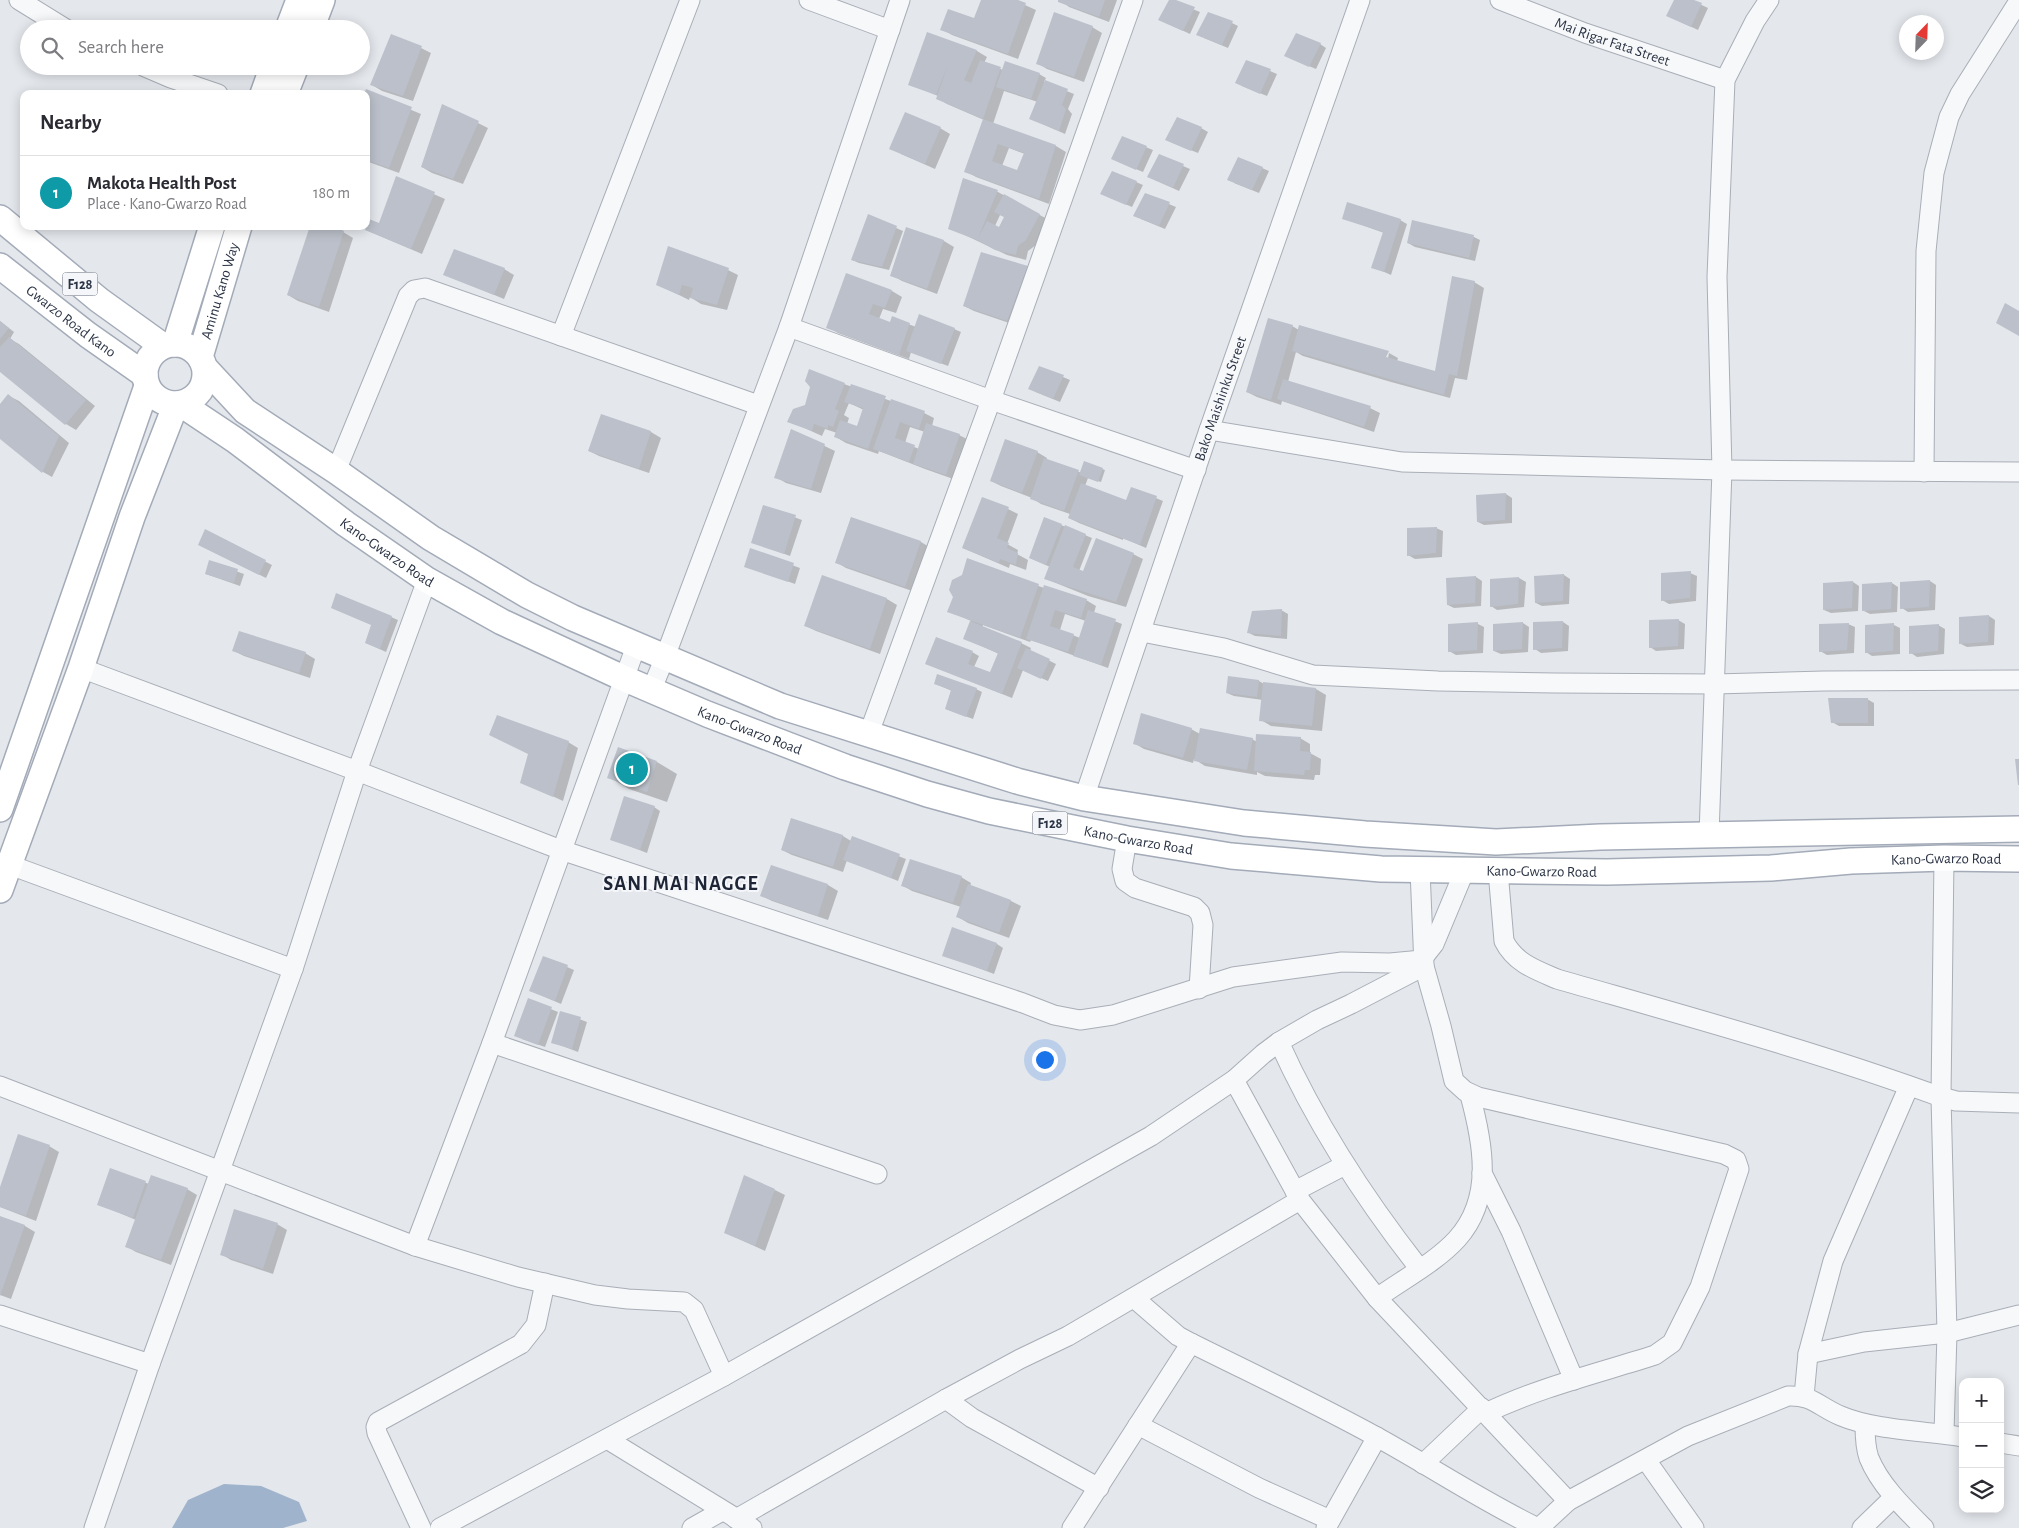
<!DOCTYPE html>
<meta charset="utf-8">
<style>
:root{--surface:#fff;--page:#f2f2f3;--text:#2b2b33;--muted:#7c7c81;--line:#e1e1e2;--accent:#111827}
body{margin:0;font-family:"Alegreya Sans",sans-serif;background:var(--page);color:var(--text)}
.controls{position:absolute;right:15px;bottom:15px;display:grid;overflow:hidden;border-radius:10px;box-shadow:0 2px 12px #0003}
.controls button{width:45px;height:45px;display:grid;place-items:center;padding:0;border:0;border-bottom:1px solid var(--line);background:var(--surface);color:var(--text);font:25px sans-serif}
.compass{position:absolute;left:1899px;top:15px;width:45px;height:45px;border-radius:50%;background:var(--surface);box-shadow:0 2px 12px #0003;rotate:23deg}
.you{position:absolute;left:1044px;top:1059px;width:18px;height:18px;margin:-12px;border:4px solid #fff;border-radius:50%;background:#1a73e8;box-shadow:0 0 0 8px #1a73e833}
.badge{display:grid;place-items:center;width:32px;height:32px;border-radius:50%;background:var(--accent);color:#fff;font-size:16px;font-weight:700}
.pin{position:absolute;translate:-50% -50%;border:2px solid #fff;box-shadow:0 1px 5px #0006}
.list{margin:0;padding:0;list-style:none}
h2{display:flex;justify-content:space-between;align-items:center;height:65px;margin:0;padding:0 20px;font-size:21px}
h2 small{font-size:16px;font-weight:400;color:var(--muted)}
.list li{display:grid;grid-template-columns:32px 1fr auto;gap:15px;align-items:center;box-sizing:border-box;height:75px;padding:0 20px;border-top:1px solid var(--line)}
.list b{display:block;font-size:19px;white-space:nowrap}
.list p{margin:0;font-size:16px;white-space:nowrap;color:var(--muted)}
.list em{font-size:16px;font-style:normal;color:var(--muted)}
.icon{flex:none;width:28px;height:28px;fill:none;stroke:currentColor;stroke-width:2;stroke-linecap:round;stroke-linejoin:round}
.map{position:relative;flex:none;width:2019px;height:1528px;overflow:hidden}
.search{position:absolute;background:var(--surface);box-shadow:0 2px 12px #0003;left:20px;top:20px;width:350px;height:55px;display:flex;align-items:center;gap:12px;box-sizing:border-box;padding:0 18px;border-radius:28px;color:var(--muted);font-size:19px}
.panel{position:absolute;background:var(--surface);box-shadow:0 2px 12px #0003;left:20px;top:90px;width:350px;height:140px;border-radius:10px}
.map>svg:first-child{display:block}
</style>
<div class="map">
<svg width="2019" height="1528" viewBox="0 0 2019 1528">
<rect width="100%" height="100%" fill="#e4e7ec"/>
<path fill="#9fb4cc" d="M224 1484 261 1486 299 1502 307 1521 283 1528H172L188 1500Z"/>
<path fill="#0003" fill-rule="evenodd" d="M982 0H1014L1036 10 1018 59 952 35 942 29 975 20Z
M1060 0H1117L1109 22 1069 7Z
M1170 0 1200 12 1190 34 1160 20Z
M1676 0H1691L1708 8 1698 30 1668 16Z
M1232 23 1238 26 1228 48 1204 38Z
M1092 27 1102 33 1084 82 1047 69 1037 63Z
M928 33 977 51 987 57 984 63 1003 70 1039 74 1046 78 1044 82 1074 94 1068 109 1072 114 1065 134 1031 119 1038 102 1004 91 993 124 1056 146 1066 152 1049 204 976 177 966 171 984 120 947 104 937 98 938 96 910 84ZM1009 148 1025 154 1018 171 1002 166Z
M1320 44 1326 48 1316 69 1292 59Z
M421 48 431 53 413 101 382 91 372 85Z
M1247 61 1277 74 1267 96 1242 86Z
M366 91 421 114 399 173 366 161Z
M478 123 488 128 463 184 432 173 422 167Z
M940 128 950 134 935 169 901 154Z
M1201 128 1208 132 1198 153 1173 143Z
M1123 138 1153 150 1143 172 1119 162Z
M1160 156 1190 169 1179 191 1155 180Z
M1262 168 1269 171 1259 193 1234 183Z
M397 178 445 199 422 254 366 230 379 225Z
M963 179 998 192 1049 220 1036 245 1028 251 1026 260 1007 255 950 228ZM1000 215 1005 217 999 228 995 226Z
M1136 182 1143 185 1132 207 1108 197Z
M1145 194 1176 207 1165 229 1141 219Z
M869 216 903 231 889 270 859 263 852 260Z
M1343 218 1400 220 1407 224 1391 275 1373 267 1384 233Z
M907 229 944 241 954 247 937 294 902 281 892 275Z
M343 232 353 238 329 312 298 301 288 295Z
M1474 237 1480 240 1475 261 1415 247 1408 243Z
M982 253 1028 268 1038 273 1018 326 974 311 964 306Z
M504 269 514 275 504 299 444 274Z
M728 270 738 275 727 310 701 304 690 297 689 300 657 284Z
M847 275 892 291 902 297 896 313 883 309 879 319 891 324 893 318 916 327 954 329 961 332 948 366 911 352 909 359 838 333 828 327Z
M1474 282 1484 288 1467 380 1455 378 1450 398 1391 382 1303 356 1296 352 1288 382 1370 408 1380 413 1374 432 1282 401 1281 405 1257 397 1247 392 1292 326 1299 330 1385 358H1388L1389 353 1398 358 1397 361 1436 372Z
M0 321 14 332 10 339 19 344 95 406 76 430 66 424 0 371Z
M1040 367 1070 380 1060 402 1036 392Z
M844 384 924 413 934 418 932 426 959 435 969 440 956 480 925 469 879 451 878 454 846 443 836 437 837 433 825 429 822 436 789 421 806 406ZM849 403 864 410 857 427 847 424 849 418 844 415ZM910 427 925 432 919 449 905 443Z
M9 396 19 401 69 443 52 477 43 472 0 437V406Z
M602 416 651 432 661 438 649 473 599 456 589 451Z
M791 430 835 451 821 493 786 483 776 477Z
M1037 452 1047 458 1046 460 1082 473 1085 463 1105 470 1101 482 1088 478 1085 486 1127 502 1132 488 1163 501 1146 548 1123 538V540L1079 523 1069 518 1070 514 1041 504 1032 498 1001 486 991 481Z
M1506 494 1512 498V523L1484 525 1478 522Z
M764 506 802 520 790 556 752 542Z
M1008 509 1018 514 1007 544 1018 550 1017 554 1028 560 1026 570 1010 564 1009 568 963 548Z
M851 518 921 542 931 548 915 592 846 568 836 562Z
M1061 525 1092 538 1079 571 1084 573 1133 554 1143 559 1126 607 1088 596 1046 579 1050 567 1030 558Z
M1436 528 1443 531 1442 557 1415 559 1408 555Z
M206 531 272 565 266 578 206 548Z
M750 550 800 568 795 584 745 566Z
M968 560 1044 588 1086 600 1096 606 1094 613 1122 624 1108 668 1031 640 1030 642 983 625 982 628 1021 643 1031 648 1030 651 1056 664 1048 681 1023 670 1012 698 927 664 972 652 979 656 974 667 991 674 999 654 964 638 971 621 949 611ZM1065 614 1086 621 1080 638 1060 630Z
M210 562 244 574 240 586 206 574Z
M1690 573 1697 576 1696 601 1669 604 1662 600Z
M1564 575 1570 579 1569 604 1542 606 1536 603V577Z
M823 577 887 599 897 605 880 654 816 631 806 626Z
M1476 577 1482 581 1481 606 1454 608 1448 605Z
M1519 578 1526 582 1524 607 1497 610 1491 606V580Z
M1930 581 1936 585 1935 610 1908 612 1902 608Z
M1853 582 1859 586 1858 611 1831 613 1824 610Z
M1892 583 1898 587 1897 612 1870 614 1864 611Z
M1281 610 1288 614 1287 639 1255 636 1249 633Z
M1989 616 1995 620 1994 645 1967 647 1961 644Z
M391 617 398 620 386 652 366 643 373 625Z
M1678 620 1685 624 1684 649 1656 651 1650 647Z
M1563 622 1569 626 1568 651 1541 653 1535 649Z
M1523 623 1529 627 1528 652 1501 654 1494 651Z
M1478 624 1484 627 1483 653 1456 655 1449 651Z
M1848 624 1855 627 1854 653 1827 655 1820 651Z
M1894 625 1900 628V654L1872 656 1866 652V627Z
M1938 625 1945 629 1944 654 1917 657 1911 653Z
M234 651 305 653 315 659 310 678 244 656Z
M1259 681 1264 684 1316 689 1326 695 1322 731 1271 726 1261 720 1263 700 1234 696 1227 693Z
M936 684 976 689 982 692 973 719 946 709 952 691Z
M1867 699 1874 703V726H1839L1832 722Z
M1191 729 1200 734 1252 739 1257 742 1300 738 1310 744V753L1321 759 1320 775H1315L1314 780 1265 776 1257 772V775L1205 766 1194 759 1193 763 1144 749 1134 743Z
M568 742 578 748 563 801 522 782 530 754Z
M657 762 677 774 667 802 629 789 609 777Z
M654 807 660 811 647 853 611 839Z
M792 819 843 836 851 841 852 838 906 859 898 881 847 860 843 872 792 855 782 850Z
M772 866 828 885 838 891 828 920 772 901 762 896Z
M961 877 971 883 970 886 1011 901 1021 906 1009 938 968 923 958 917 961 907 912 891 902 885Z
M997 944 1003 948 994 974 944 955Z
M544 957 574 970 561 1004 531 991Z
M529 1000 558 1012 545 1047 522 1039Z
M561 1012 587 1022 578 1052 552 1042Z
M49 1146 59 1152 36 1221 0 1207V1191Z
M111 1170 149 1184 187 1189 197 1195 171 1265 136 1252 126 1246 136 1220 98 1204Z
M775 1190 785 1195 765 1251 726 1233Z
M0 1217 25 1226 35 1232 11 1299 0 1295Z
M277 1224 287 1230 273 1274 231 1260 221 1254Z"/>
<path fill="#bbc0ca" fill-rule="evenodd" d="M981 0H1018L1026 3 1008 54 940 30 948 9 974 18Z
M1058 0H1105L1099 17 1058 2Z
M1169 0H1176L1195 7 1183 31 1158 20Z
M1674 0H1694L1702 3 1691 27 1666 16Z
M1054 12 1093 26 1074 77 1036 64Z
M1208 12 1233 21 1222 45 1196 35Z
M927 32 977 50 964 80 971 83 980 60 1001 67 983 119 936 99 948 65 936 95 908 85Z
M1296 33 1321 43 1309 67 1284 56Z
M391 34 422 46 403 96 370 85Z
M1246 60 1271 69 1260 94 1235 83Z
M1005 61 1040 73 1031 99 996 87Z
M1045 80 1068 89 1062 105 1066 109 1059 131 1029 119Z
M366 89 412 107 389 168 366 160V94H364Z
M442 104 479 121 453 179 421 167Z
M905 112 941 127 925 164 889 149Z
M1177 117 1202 127 1191 151 1165 140Z
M983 119 1056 145 1039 199 964 172ZM998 144 1024 153 1017 170 992 161Z
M1122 136 1147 146 1136 170 1111 159Z
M1159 154 1184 164 1173 188 1147 177Z
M1238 157 1263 167 1252 190 1227 180Z
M1112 171 1137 181 1126 205 1100 194Z
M396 176 435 192 411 249 365 230 369 219 379 223Z
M963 178 998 190 978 238 987 221 999 227 1004 217 994 212 1004 194 1040 214 1026 240 1018 246 1016 255 995 250 977 240 948 229Z
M1145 193 1170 202 1159 226 1133 216Z
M1347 202 1401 219 1384 272 1371 268 1383 232 1342 219Z
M868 214 897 226 882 267 851 260Z
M1412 220 1474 235 1469 258 1407 243Z
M310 226H333L344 231 319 307 287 295Z
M906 227 944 240 927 289 890 276Z
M668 246 729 268 717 305 690 298 693 288 682 285 679 295 656 285Z
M454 249 505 268 494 295 443 275Z
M981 252 1028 266 1007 321 963 306Z
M846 273 892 290 885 308 873 304 869 314 890 322 892 316 910 323 899 355 826 328Z
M1452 276 1475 281 1457 376 1449 374 1444 395 1292 351 1299 325 1389 351 1386 357 1435 371Z
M2005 303 2019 311V336L1996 323Z
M919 314 955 328 941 364 906 351Z
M1268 318 1293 325 1271 400 1246 392Z
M0 321 9 328 0 339Z
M9 337 86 400 65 425 0 372V347Z
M1039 366 1064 375 1053 399 1028 389Z
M809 369 845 383 835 409 839 411 833 427 828 425V429L814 424 812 431 787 422 793 409 805 405 810 387 805 381Z
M1283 379 1371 406 1364 427 1277 399Z
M851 384 886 396 868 449 834 437 840 420 857 426 863 408 844 402Z
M8 394 59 436 42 473 0 439V404Z
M891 399 925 411 919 429 900 422 895 438 915 445 909 462 873 449Z
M601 414 651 431 639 469 588 451Z
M926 423 960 434 946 475 913 464Z
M791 429 825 444 811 489 774 478Z
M1005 439 1038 451 1022 493 990 481Z
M1044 458 1079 470 1064 511 1030 499Z
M1084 461 1103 468 1098 482 1079 475Z
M1081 483 1126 500 1131 487 1157 496 1140 545 1068 518Z
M1506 493 1505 520 1477 522 1476 495Z
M982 497 1009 507 997 538 1009 543 1007 548 1018 553 1016 565 1000 559 999 563 962 548Z
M763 505 796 515 784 554 751 543Z
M851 517 921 541 905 587 835 563Z
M1044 517 1062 524 1046 565 1029 558Z
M1065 525 1086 534 1073 567 1083 571 1096 538 1134 553 1116 602 1044 579Z
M1437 527 1436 553 1407 556V528Z
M205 529 266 560 259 575 198 545Z
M750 548 794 563 788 582 744 567Z
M967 558 1039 584 1020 638 947 612 953 597 949 590 952 580 962 575Z
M209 560 238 569 234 583 205 574Z
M1691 571 1690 598 1661 601V573Z
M1564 574 1563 601 1535 603 1534 576Z
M822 575 887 598 870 649 804 626Z
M1476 576 1475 603 1447 605 1446 578Z
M1519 577 1518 604 1490 607V579Z
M1930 580 1929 607 1900 609V582Z
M1853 581 1852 608 1823 610V583Z
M1892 582 1891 609 1862 611V584Z
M1044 585 1087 599 1081 618 1055 610 1050 626 1074 634 1068 652 1026 639Z
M336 593 392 616 380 649 365 643 371 625 331 608Z
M1282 609 1281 636 1247 633 1252 611Z
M1088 610 1116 619 1101 665 1073 656Z
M1989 615 1988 642 1959 644V617Z
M1679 619 1678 646 1649 648V620Z
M970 621 1022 642 1002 694 925 664 936 637 973 651 968 664 990 672 998 653 963 639Z
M1563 621 1562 648 1533 650V622Z
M1478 622 1477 650 1448 652V624Z
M1523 622 1522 649 1493 651V624Z
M1849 623 1847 650 1819 652V624Z
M1894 623 1893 651 1865 653V625Z
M1939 624 1938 651 1909 654V626Z
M239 631 306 652 299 673 232 651Z
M1026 648 1050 659 1041 679 1017 668Z
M937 674 977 688 966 717 945 709 951 690 934 684Z
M1228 676 1259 680 1257 697 1226 693Z
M1263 682 1316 688 1312 726 1259 721Z
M1828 698H1868V723H1831Z
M1141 713 1192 728 1183 758 1133 744Z
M497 715 569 741 553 797 520 783 528 754 489 735Z
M1200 728 1253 738 1247 770 1194 761Z
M1256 734 1301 737 1300 751 1311 752 1310 770H1305L1304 775 1254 771Z
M618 747 657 761 647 792 607 778Z
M2015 759H2019V785H2018Z
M624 796 655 806 640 850 610 840Z
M791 818 843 835 833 867 781 850Z
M852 836 900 854 891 878 843 860Z
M910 859 962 876 953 903 901 886Z
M771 865 828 884 818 916 760 896Z
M968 884 1011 900 999 933 956 917Z
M952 927 997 943 987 971 942 956Z
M543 956 568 965 555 1001 529 991Z
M528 998 552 1007 538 1045 514 1036Z
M560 1011 581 1017 572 1049 551 1043Z
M18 1134 50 1145 26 1216 0 1207V1187Z
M110 1168 146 1181 133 1218 97 1205Z
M151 1175 188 1188 161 1260 125 1247Z
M744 1175 775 1189 755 1246 724 1233Z
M234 1209 278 1223 263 1269 220 1255Z
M0 1216 25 1225 0 1296Z"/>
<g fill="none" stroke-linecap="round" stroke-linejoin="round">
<g stroke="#a9aeb7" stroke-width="21">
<g id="minor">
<path d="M19 0 66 29"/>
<path d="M809 0 890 30"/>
<path id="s1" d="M1500 0 1585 33 1725 80"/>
<path d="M143 66 171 78 218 94"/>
<path d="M789 327 991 400 1196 470"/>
<path d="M561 336 690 0"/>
<path d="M1209 430 1402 462 1722 470 2019 472"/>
<path d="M336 471 408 296 414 290 425 288 758 405"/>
<path d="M1924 472 1926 251 1934 173 1949 117 1960 94 2019 1"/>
<path d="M1142 632 1224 648 1313 675 1438 681 1555 683 1715 684 1824 681 2019 680"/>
<path d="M81 668 357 771 561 850 1023 1003 1054 1015 1080 1020 1113 1015 1233 977 1342 962 1390 963 1422 960"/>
<path d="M651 691 665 657 789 327 900 0"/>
<path d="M869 733 991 400 1133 0"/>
<path id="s2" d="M1084 798 1209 430 1360 0"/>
<path d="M1709 835 1722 470 1717 277 1725 80 1755 21 1769 0"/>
<path d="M1127 839 1122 869 1125 881 1135 888 1194 907 1200 913 1203 925 1199 989"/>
<path d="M10 865 293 969"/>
<path d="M1420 870 1424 966 1441 1026 1454 1081 1465 1091 1478 1097 1724 1154 1736 1160 1739 1169 1700 1287 1672 1343 1655 1355C1599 1373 1540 1387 1486 1413"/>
<path d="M1498 871 1504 941C1515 963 1536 970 1557 979 1686 1016 1815 1051 1941 1097L1956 1101 2019 1103"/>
<path d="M1423 958 1434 944 1464 872"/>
<path d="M1279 1042C1316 1124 1364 1198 1419 1268"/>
<path d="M492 1043 877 1174"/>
<path d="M1234 1080 1300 1200 1377 1298 1568 1501"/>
<path d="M0 1086 415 1246 518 1277 595 1295 628 1299 684 1302 694 1310 724 1376"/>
<path d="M1482 1173 1511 1231 1574 1380"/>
<path d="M1295 1191 1345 1165"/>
<path d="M415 1246 492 1043 636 646"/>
<path d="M1134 1298 1178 1336 1191 1343C1253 1374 1315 1403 1375 1436 1430 1466 1482 1501 1538 1528"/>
<path d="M1377 1298C1402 1280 1436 1262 1457 1239 1494 1198 1483 1143 1470 1095"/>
<path d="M0 1315 150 1364"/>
<path d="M1808 1354 1864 1342 1947 1333 2019 1315"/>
<path d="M1804 1396 1808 1354 1833 1261 1909 1086"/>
<path d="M946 1399 972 1418 1099 1488"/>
<path d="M1865 1424C1865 1435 1865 1447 1869 1458 1880 1485 1904 1508 1924 1528"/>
<path d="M1138 1425 1259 1488 1330 1520"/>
<path d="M1944 1433 1947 1333 1941 1097 1944 858"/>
<path d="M607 1439 752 1528"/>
<path d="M2000 1443 2019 1446"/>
<path d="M1646 1460 1694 1528"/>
<path d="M1423 1464 1482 1408"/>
<path d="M736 1519 946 1399 1020 1359 1068 1336 1300 1200"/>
<path d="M94 1528 150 1364 293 969 357 771 427 580"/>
<path d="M421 1528 377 1433 376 1427 378 1422 521 1344 536 1325 545 1283"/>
<path d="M440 1528 724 1376 1151 1136 1234 1080 1263 1054 1279 1042 1317 1020 1351 1004 1424 966"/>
<path d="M692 1528 722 1511"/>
<path d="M1072 1528 1191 1343"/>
<path d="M1326 1528 1377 1437"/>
<path d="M1539 1528 1568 1501 1688 1436 1788 1396C1813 1395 1819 1407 1841 1416 1874 1430 1926 1431 1963 1437"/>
<path d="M1862 1528 1894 1497"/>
</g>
</g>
<g stroke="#a3abb8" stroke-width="28">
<g id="major">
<path d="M288 29 299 0"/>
<path d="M311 29 322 0"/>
<path d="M263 94 273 66"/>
<path d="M285 94 296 66"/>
<path d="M0 218 99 300 163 346"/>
<path id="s3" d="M0 266 88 335 145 375"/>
<circle cx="175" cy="374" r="30"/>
<path d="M175 344 212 226"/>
<path id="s4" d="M200 357 239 226"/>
<path d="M205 368 245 411 336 471 431 538 527 595 573 618 780 706 1017 781 1084 798 1244 823 1365 834 1496 842 1600 837 2019 829"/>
<path id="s5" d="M181 404 235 440 346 524 427 580 502 622 623 678 707 714 845 767 927 794 989 811 1127 839 1231 856 1381 869 1607 872 1771 868 1851 861 1944 858 2019 859"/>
<path d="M0 809 147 386"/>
<path d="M0 890 81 668 132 517 176 404"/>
</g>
</g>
<use href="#minor" stroke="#f7f8fa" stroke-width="19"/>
<use href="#major" stroke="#fff" stroke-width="25"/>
</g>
<g text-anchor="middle" stroke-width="4" stroke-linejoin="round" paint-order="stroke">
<g fill="#f4f6f9" stroke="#676e7b" stroke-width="1">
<rect x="62.5" y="272.5" width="35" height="23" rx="4"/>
<rect x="1032.5" y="811.5" width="35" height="23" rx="4"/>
</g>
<g font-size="14" font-weight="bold" fill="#2b3445">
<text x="80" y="289">F128</text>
<text x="1050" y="828">F128</text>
</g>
<g font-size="15" fill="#2b3445" stroke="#f4f6f9">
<text dy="5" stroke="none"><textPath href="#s1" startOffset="120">Mai Rigar Fata Street</textPath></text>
<text dy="5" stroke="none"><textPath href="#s4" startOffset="69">Aminu Kano Way</textPath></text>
<text dy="5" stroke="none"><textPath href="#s3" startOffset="90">Gwarzo Road Kano</textPath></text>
<text dy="5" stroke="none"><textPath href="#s2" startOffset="422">Bako Maishinku Street</textPath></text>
<text dy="5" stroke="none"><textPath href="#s5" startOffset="254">Kano-Gwarzo Road</textPath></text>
<text dy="5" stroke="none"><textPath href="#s5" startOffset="659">Kano-Gwarzo Road</textPath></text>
<text dy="5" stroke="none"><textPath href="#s5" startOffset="1064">Kano-Gwarzo Road</textPath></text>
<text dy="5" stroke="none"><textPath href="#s5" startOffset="1874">Kano-Gwarzo Road</textPath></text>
<text dy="5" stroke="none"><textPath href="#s5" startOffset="1469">Kano-Gwarzo Road</textPath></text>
</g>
<g font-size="20" font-weight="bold" letter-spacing="1" fill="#1d2536" stroke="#f4f6f9">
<text x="681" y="890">SANI MAI NAGGE</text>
</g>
</g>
</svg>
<div class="controls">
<button>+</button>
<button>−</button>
<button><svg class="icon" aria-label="layers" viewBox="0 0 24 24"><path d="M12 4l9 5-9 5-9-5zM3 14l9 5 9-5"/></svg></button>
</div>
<svg class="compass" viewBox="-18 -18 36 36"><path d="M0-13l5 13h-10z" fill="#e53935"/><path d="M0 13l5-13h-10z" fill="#7c7c81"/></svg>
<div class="you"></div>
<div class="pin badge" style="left:632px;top:769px;background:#0f9aa8">1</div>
<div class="search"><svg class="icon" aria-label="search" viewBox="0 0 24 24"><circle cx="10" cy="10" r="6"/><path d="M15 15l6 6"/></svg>Search here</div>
<section class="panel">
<h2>Nearby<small></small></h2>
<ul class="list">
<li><span class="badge" style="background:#0f9aa8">1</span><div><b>Makota Health Post</b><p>Place · Kano-Gwarzo Road</p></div><em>180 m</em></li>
</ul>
</section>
</div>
